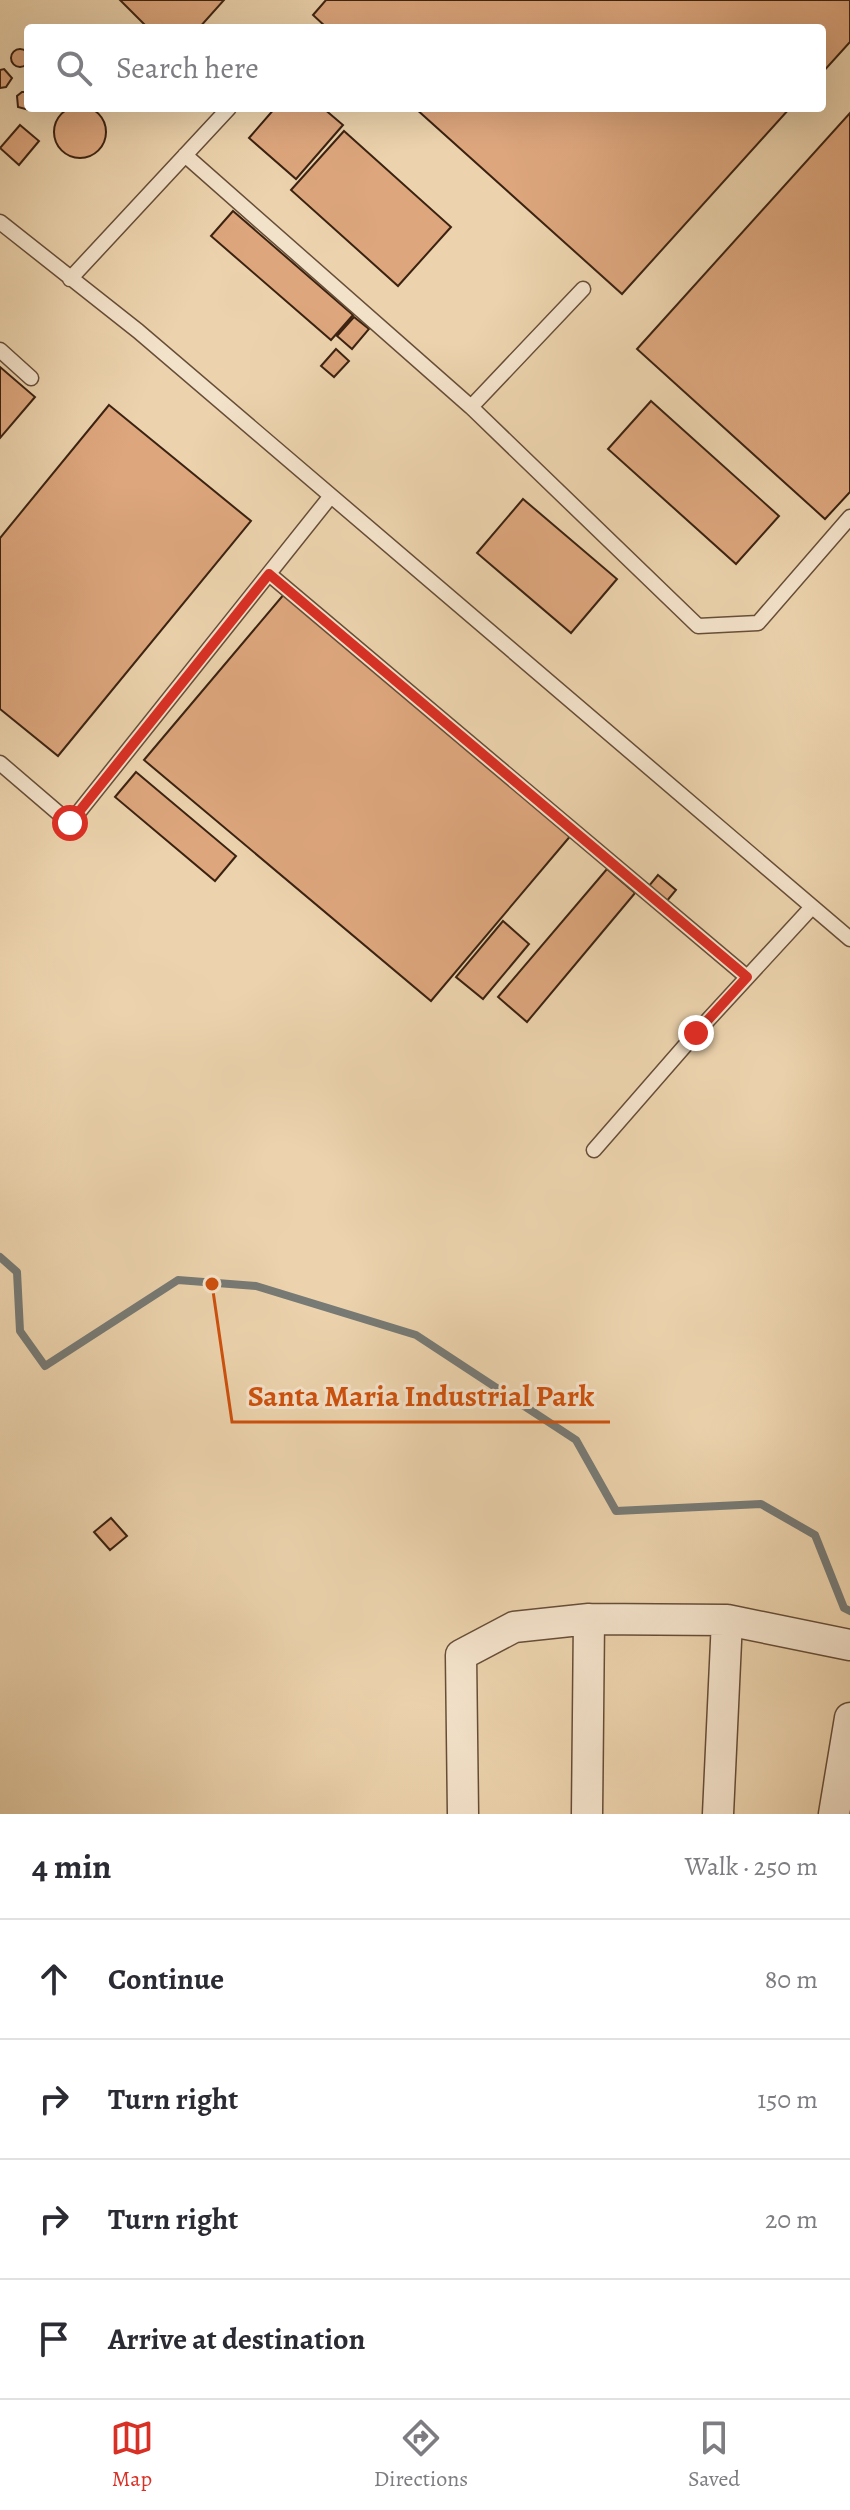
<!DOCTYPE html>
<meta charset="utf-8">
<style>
:root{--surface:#fff;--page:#f2f2f3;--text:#2b2b33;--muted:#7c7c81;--line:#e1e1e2;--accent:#d93025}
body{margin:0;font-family:Alegreya,serif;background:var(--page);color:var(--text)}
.stop{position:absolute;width:24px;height:24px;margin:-18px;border:6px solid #d93025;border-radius:50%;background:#fff}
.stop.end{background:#d93025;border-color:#fff;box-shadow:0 2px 8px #0008}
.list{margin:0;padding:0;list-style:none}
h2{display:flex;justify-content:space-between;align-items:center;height:104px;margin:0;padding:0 32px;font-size:34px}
h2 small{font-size:26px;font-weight:400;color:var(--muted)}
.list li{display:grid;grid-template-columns:52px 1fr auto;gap:24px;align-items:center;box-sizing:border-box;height:120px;padding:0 32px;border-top:2px solid var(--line)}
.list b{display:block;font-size:30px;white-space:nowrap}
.list em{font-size:26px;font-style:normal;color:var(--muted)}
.icon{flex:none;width:44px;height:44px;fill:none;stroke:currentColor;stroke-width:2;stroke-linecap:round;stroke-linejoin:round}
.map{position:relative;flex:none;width:850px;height:1814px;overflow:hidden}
.search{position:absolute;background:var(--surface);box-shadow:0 8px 32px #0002;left:24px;right:24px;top:24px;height:88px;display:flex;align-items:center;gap:20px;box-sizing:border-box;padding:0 28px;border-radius:8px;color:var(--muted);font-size:30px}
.sheet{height:584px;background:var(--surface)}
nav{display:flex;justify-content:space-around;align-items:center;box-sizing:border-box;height:112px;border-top:2px solid var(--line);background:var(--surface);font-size:22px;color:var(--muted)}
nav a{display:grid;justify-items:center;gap:4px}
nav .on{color:var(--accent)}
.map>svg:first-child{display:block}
</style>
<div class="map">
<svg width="850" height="1814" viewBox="0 0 850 1814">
<rect width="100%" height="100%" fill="#ecd3ad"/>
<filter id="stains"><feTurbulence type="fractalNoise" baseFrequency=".0025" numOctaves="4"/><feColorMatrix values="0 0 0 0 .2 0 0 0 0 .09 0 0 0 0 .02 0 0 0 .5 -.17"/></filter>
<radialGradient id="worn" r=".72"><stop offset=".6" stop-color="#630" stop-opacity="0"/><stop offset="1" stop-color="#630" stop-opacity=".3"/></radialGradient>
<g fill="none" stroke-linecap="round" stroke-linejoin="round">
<path stroke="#777a75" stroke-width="8" d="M0 1257 17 1272 20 1331 45 1366 178 1280 256 1286 416 1335 576 1440 616 1511 761 1504 815 1535 844 1608 850 1611"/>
</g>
<path fill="#dda67d" stroke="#3b2211" stroke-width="2" d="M120 0H224L199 28H148Z
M326 0H850V42L822 73V28H327L313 15Z
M11 58a9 9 0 1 1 18 0a9 9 0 1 1-18 0Z
M4 69 12 78 6 87 0 88V70Z
M22 92H28L29 110 18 107 17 96Z
M54 132a26 26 0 1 1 52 0a26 26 0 1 1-52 0Z
M275 108H323L343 125 296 179 249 138Z
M415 108H790L622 294Z
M850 113V492L825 519 637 349Z
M20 125 39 141 19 165 0 148Z
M344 131 451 227 398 286 291 190Z
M233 211 353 315 331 340 211 236Z
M354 317 369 329 352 349 337 336Z
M336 349 349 361 334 377 321 366Z
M0 367 35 397 0 438Z
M651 401 779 516 736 564 608 449Z
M109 405 251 521 58 756 0 709V538Z
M523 499 617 579 571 633 477 553Z
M285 593 572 834 431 1001 144 760Z
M136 772 236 856 215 881 115 797Z
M607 869 635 893 527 1022 498 997Z
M658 875 676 890 666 902 648 887Z
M503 921 529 944 483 999 456 977Z
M111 1518 127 1536 110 1550 94 1532Z"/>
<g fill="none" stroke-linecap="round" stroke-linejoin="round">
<g stroke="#674e38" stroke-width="17">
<path id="service" d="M185 155 471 407 698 626 758 623 850 517
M0 222 138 331 850 939
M70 279 229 108
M0 350 31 378
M471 407 583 289
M269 574 747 977
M0 763 70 823 330 497
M594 1150 696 1033 812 907"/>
</g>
<g stroke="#674e38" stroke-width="33">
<path id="minor" d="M463 1814 461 1655 514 1627 589 1619 727 1620 850 1645
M587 1814 589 1619
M718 1814 727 1620
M834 1814 850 1718"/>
</g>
<use href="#service" stroke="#f3e2ca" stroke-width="14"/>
<use href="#minor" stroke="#f3e2ca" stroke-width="30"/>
</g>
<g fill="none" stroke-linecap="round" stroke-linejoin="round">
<path stroke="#d93025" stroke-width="10" d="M70 823 269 574 747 977 696 1033"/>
</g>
<path fill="none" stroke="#ce510d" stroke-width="3" d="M212 1284L232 1422H610"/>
<circle fill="#ce510d" stroke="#f3e2ca" stroke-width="3" cx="212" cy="1284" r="8"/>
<g font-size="30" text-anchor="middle" font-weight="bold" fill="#ce510d" stroke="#f3e2ca" stroke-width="6" stroke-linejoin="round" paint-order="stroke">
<text x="421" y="1406">Santa Maria Industrial Park</text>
</g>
<rect width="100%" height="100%" filter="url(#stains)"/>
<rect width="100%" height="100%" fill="url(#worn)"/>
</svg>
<div class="stop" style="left:70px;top:823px"></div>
<div class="stop end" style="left:696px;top:1033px"></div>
<div class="search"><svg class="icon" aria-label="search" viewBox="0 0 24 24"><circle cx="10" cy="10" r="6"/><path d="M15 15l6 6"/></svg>Search here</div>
</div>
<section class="sheet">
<h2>4 min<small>Walk · 250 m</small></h2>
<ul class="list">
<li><svg class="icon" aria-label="ahead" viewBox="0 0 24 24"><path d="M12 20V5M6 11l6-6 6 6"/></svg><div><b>Continue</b></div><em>80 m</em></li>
<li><svg class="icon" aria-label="right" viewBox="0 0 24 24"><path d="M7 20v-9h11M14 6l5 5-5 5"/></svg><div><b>Turn right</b></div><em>150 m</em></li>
<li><svg class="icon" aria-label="right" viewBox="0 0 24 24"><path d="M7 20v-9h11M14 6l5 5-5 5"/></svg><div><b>Turn right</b></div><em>20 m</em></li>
<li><svg class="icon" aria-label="arrive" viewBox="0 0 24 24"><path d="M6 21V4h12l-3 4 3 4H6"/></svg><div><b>Arrive at destination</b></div></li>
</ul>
</section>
<nav>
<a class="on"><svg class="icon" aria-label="map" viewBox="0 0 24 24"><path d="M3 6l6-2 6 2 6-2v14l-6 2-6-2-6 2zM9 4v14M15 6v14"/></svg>Map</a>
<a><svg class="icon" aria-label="directions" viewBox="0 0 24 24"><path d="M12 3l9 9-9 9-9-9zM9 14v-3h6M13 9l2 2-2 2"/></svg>Directions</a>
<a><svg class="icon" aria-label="saved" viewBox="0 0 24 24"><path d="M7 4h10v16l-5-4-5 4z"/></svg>Saved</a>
</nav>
